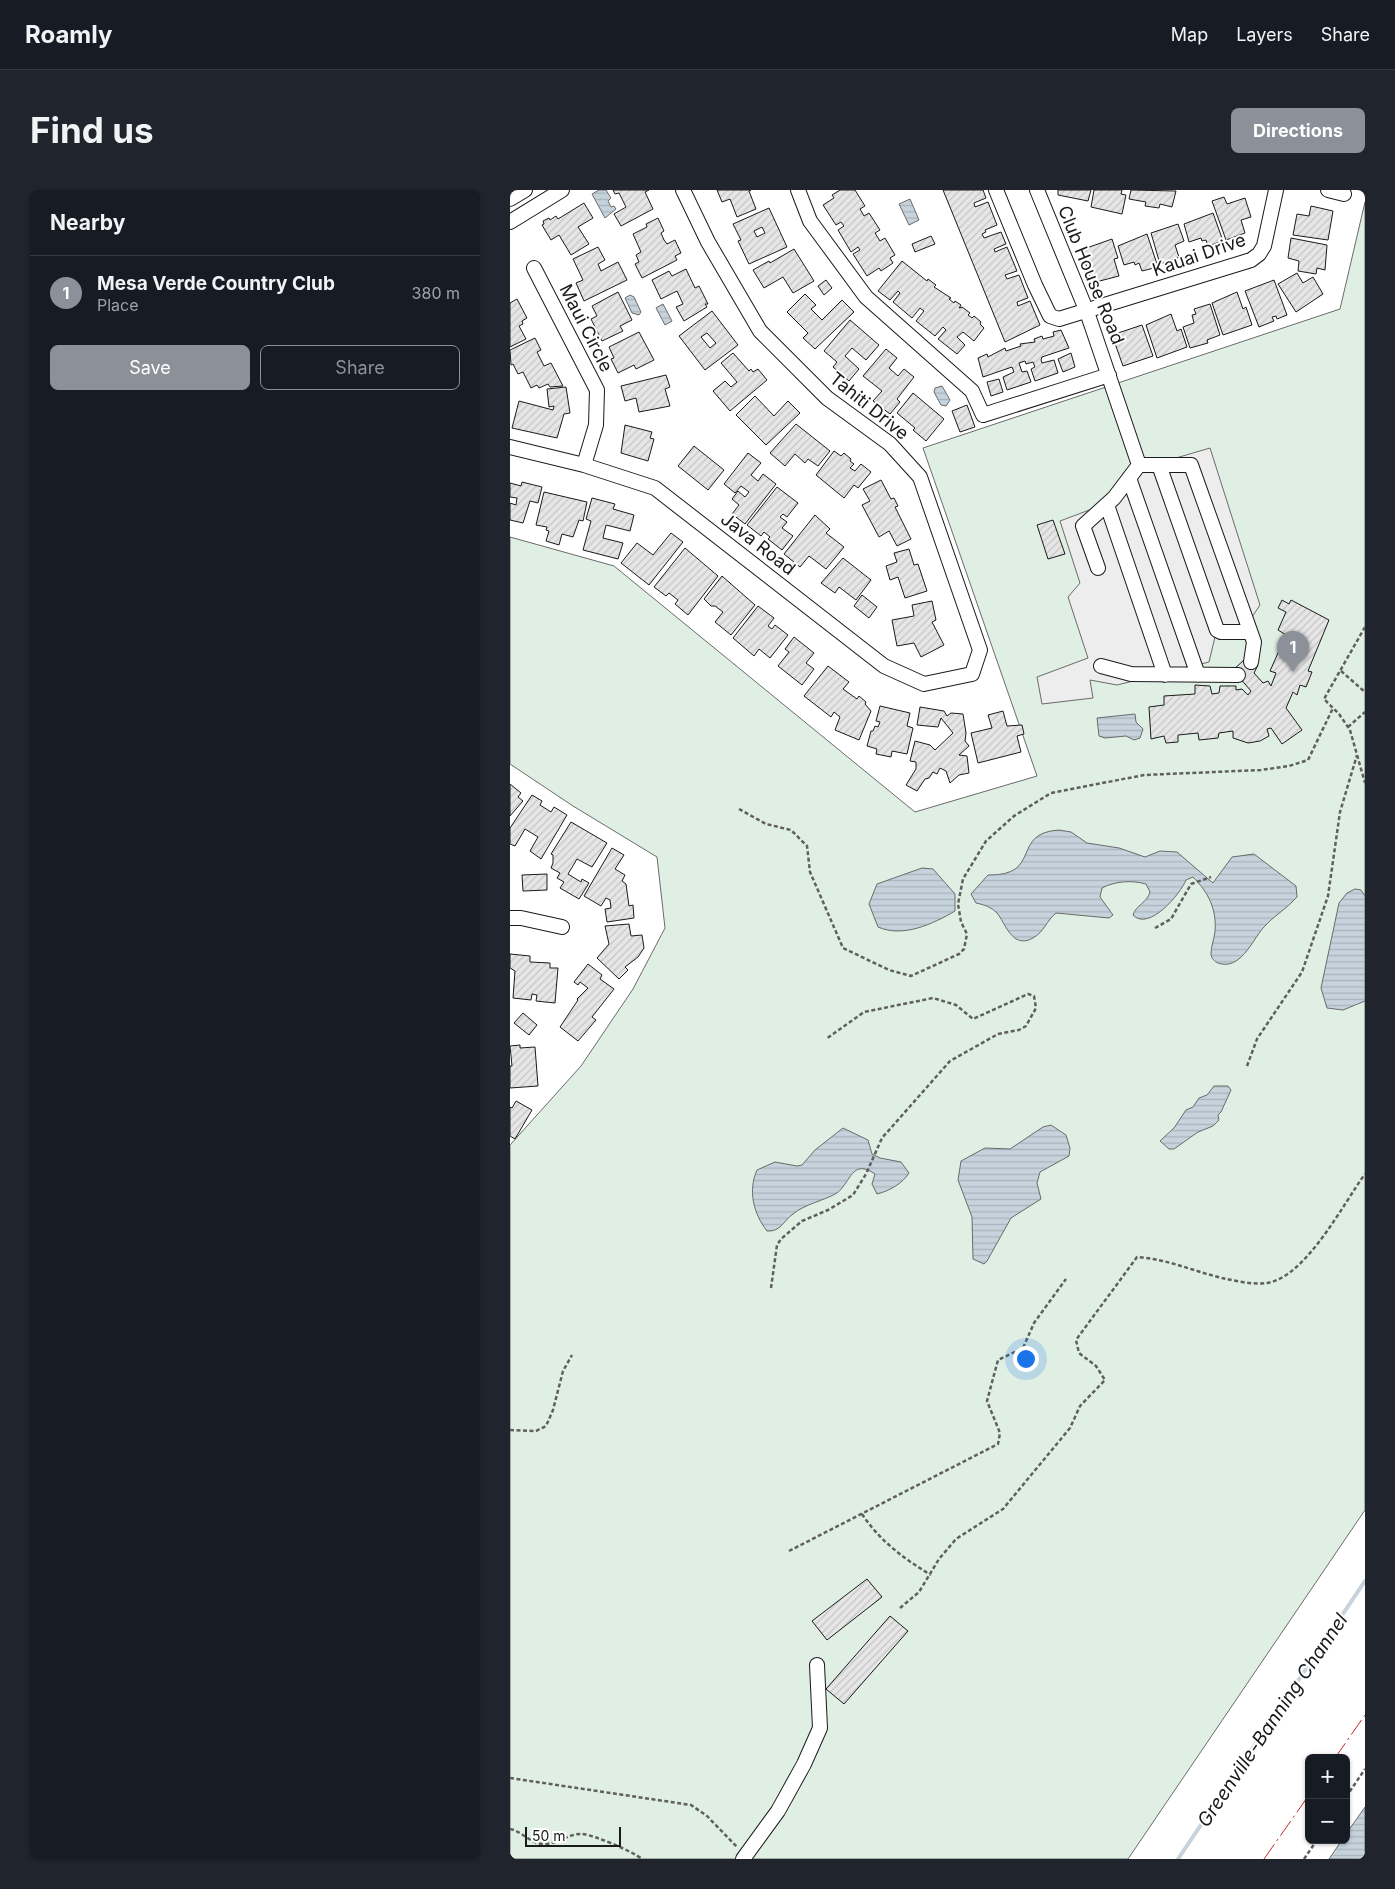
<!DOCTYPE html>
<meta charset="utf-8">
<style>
:root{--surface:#171b24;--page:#20242c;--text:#f1f3f6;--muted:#9ea1a6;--line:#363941;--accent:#8c9099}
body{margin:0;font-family:Inter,sans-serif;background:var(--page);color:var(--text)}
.controls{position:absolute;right:15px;bottom:15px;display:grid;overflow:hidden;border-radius:8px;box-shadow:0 1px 4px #0004}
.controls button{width:45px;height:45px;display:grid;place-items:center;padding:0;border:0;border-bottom:1px solid var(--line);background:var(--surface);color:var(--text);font:25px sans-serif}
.scale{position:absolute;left:15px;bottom:12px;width:96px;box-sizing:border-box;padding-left:5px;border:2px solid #1a1a1a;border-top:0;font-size:14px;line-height:18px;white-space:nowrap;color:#1a1a1a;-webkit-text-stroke:4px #fff;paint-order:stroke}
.you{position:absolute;left:515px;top:1168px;width:18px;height:18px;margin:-12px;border:4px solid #fff;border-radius:50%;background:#1a73e8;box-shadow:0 0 0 8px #1a73e833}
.badge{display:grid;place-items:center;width:32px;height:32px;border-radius:50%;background:var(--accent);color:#fff;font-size:16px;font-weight:700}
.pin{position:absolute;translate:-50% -41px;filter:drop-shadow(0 1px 2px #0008)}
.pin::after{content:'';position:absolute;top:26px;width:18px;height:15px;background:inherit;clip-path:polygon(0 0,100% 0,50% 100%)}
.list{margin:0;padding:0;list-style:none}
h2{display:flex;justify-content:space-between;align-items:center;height:65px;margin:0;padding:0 20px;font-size:21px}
h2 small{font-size:16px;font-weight:400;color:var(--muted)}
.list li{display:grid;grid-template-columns:32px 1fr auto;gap:15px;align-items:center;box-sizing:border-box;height:75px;padding:0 20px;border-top:1px solid var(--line)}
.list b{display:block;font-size:19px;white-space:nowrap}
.list p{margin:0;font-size:16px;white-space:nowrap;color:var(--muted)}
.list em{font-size:16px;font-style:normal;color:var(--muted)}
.actions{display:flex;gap:10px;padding:15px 20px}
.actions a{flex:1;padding:11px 0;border:1px solid var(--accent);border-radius:8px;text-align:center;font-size:18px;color:var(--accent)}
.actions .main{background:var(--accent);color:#fff}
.map{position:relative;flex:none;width:855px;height:1669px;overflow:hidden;border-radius:8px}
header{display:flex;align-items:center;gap:30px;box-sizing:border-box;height:70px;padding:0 25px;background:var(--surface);border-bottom:1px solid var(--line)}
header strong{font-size:24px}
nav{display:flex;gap:28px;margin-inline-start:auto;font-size:18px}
.intro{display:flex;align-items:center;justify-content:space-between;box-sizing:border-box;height:120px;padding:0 30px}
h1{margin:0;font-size:35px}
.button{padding:12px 22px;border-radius:8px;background:var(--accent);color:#fff;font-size:18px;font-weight:700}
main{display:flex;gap:30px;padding:0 30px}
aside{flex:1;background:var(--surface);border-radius:8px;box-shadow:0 1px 4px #0004}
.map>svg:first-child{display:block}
</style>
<header>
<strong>Roamly</strong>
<nav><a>Map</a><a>Layers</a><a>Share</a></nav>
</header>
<div class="intro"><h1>Find us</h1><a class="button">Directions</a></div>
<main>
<aside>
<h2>Nearby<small></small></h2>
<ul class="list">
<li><span class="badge">1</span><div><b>Mesa Verde Country Club</b><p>Place</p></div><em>380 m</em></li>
</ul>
<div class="actions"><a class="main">Save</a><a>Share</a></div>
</aside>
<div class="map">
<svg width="855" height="1669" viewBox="0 0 855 1669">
<defs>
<pattern id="water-rules" width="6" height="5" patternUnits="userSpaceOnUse" patternTransform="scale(1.25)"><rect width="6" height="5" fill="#c6d2dc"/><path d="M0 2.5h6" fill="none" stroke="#aab4bc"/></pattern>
<pattern id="building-hatch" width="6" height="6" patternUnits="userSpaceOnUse" patternTransform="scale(1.25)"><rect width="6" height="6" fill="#e6e6e6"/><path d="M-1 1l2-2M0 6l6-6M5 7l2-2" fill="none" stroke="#c5c5c5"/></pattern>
</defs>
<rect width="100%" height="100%" fill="#fff"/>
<path fill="#e0efe3" stroke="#6a6a6a" d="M855 12V1320L618 1669H0V955L71 876 123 799 155 738 147 667 63 616 0 574V347L104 376 405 622 527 586 413 258 830 119Z"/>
<path fill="#ededed" stroke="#6a6a6a" d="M700 258 750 415 730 445 705 447 699 472 607 495 580 490 583 508 532 514 527 487 578 468 558 407 570 393 550 331 590 316 615 283Z"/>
<path fill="url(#water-rules)" stroke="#6a6a6a" d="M89 0H96L101 8 98 11 101 17 104 16 106 19 95 28 82 4Z
M400 9 409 30 399 35 389 14Z
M120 105 124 107 131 122 129 125 122 123 115 108Z
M153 114 162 131 155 135 146 118Z
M432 196 440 210 436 216 431 215 424 202 425 198Z
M625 524 626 532 633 539 630 548 624 550 616 546 595 548 589 546 587 528Z
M549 640 561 642 577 653 609 658 635 667 650 661 667 662 703 693 722 667 744 664 786 696 787 707C777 719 763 726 753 738 742 751 730 781 708 773 705 772 701 768 701 764 701 757 704 749 705 742 707 719 698 702 683 687L676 690C671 703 639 742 623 725 626 715 637 713 640 702L636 694C622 690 605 691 592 698L590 707 603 725 599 728 546 723C537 730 534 742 523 748 502 760 495 732 487 723 481 717 475 715 466 713L461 704 478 685C533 686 500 643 549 640Z
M412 678 423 679 445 704V721C423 734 393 748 368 737L359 714 367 694Z
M845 699 851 700 855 706V811L833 820 817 818 811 798 829 713 837 703Z
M704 896H718L721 900 711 922 708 925 709 930 703 936 688 942 664 959H659L650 951 664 938 676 920 683 917 689 908 697 905Z
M541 935 556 945 560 958 559 966 530 982 527 993 531 1009 501 1028 477 1071 474 1074 463 1069 462 1027 448 990 451 971 475 958 500 959 533 937Z
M333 938 358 950 362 964 370 968 391 972 399 983C392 994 379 1001 367 1004L362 994 365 984C342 968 341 992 327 1003 313 1011 295 1014 283 1024 273 1031 271 1042 257 1041 243 1023 238 1000 247 980L265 972 287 976 292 975 305 960Z
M855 1617V1669H819L832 1650H836V1644Z"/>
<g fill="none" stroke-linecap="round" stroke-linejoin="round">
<path stroke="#c6d2dc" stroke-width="4" d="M668 1669 855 1391"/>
</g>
<path fill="url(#building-hatch)" stroke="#1a1a1a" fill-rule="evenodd" d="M103 0H139L135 2 143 19 111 36 104 24 116 17 109 3 105 4Z
M207 0H241L239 1 246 19 227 27 220 9 212 12Z
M330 0H345L355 16 350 19 354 26 359 23 370 40 365 43 370 51 375 48 385 65 380 68 383 73 371 81 369 78 357 86 343 64 350 60 348 57 341 62 328 40 334 36 331 32 326 35 313 15 324 8 322 5Z
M433 0H473L476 8 464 13 465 17 478 12 487 35 475 40 476 42 472 44 474 48 491 42 496 54 484 59 485 62 497 57 507 81 495 85 497 89 509 85 518 108 507 112 508 116 520 111 530 135 495 152Z
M548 0H581L578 11 548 5Z
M584 0H612L611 4 616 5 612 24 581 17Z
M621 0 666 1 662 17 650 14 649 18 635 16 636 12 619 9Z
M714 7 717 14 735 8 741 27 731 30 735 43 716 50 702 11Z
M74 13 83 28 68 37 79 54 61 65 49 45 41 50 32 35 34 34 33 31 39 28 40 30 46 26 48 29Z
M801 16 823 21 818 50 783 45 787 24 799 26Z
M259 18 277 57 239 74 228 51 231 50 223 34ZM252 37 255 43 247 47 244 41Z
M703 23 713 51 698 56 696 50 692 51 691 48 679 52 674 34Z
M148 28 154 41 151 43 154 50 157 54 165 50 171 63 165 66 167 70 132 88 125 74 129 72 126 65 131 62 123 44 137 37 136 34Z
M668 34 674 51 665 55 669 67 650 74 641 43Z
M637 44 648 77 632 81 629 73 625 75 624 72 614 75 608 56Z
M421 46 425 54 405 62 402 54Z
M781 48 817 55 815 80 807 78 806 84 788 81 789 71 778 68Z
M602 49 608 68 604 69 609 86 582 93 571 60Z
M88 57 95 70 88 74 91 81 108 72 117 90 74 111 66 93 73 90 63 69Z
M284 59 304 91 283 103 273 87 254 98 243 80 259 71 260 73Z
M392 71 417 91 418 89 426 95 424 97 441 108 439 109 444 113 445 111 451 115 449 118 452 117 460 123 458 125 462 128 464 126 471 132 470 134 474 138 464 151 453 142 447 147 455 155 447 164 428 149 436 140 433 137 425 146 406 131 414 121 410 118 402 128 383 112 390 103 388 101 380 110 368 101Z
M176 79 185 98 189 96 198 114H195L197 117 174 131 166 117 173 114 167 101 151 109 142 90 159 81 162 86Z
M787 83 793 93 803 87 813 104 786 122 768 94Z
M316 90 322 98 314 105 308 96Z
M764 90 777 125 767 129 766 126 762 127 764 131 749 137 735 101Z
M108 102 122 130 110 136 113 141 92 151 81 129 87 126 82 116Z
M727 102 733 119 736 117 742 135 713 145 702 113Z
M295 104 306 115 301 119 312 130 332 110 344 122 305 159 293 148 298 143 277 122Z
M7 109 17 128 12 131 13 134 9 136 16 149 0 157V113Z
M700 114 710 145 697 150 698 153 680 158 673 137 684 133 682 125 686 124 684 119Z
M202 121 228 155 195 180 169 146ZM197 143 206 153 200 158 191 147Z
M661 124 667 141 671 139 677 157 647 168 636 135Z
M340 130 369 155 356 170 342 158 335 166 349 179 339 191 323 177 327 172 314 161Z
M632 135 643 166 613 176 602 145Z
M551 140 559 158 532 167 531 170 532 173 544 170 548 183 525 191 521 179 525 177 523 172 516 174 515 171 509 173 512 182 517 181 521 192 497 200 493 187 504 182 502 177 473 187 468 168 477 164 478 167 495 158 496 161 511 156 510 154 525 152 524 149 532 146 533 149 544 146 543 142Z
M129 142 144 170 126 179 124 175 108 183 101 169 104 168 99 157Z
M25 148 31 160 27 162 34 176 41 173 53 196 40 197 38 194 29 198 27 195 21 198 13 182 8 184 3 174 1 175 0 160Z
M376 159 387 168 379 178 388 186 394 179 404 187 387 209 390 212 380 224 363 211 372 201 353 186Z
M223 163 239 181 241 179 243 182 248 179 257 190 220 221 203 201 215 191 221 197 227 192 211 173Z
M561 163 565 177 553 182 548 169Z
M156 185 160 197 155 199 160 216 129 222 126 208 115 211 111 196Z
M489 189 493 202 481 206 477 192Z
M56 197 60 223 54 224 47 248 2 238 9 211 43 220 44 216 39 217 37 199Z
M403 203 434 229 416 251 403 240 405 238 387 223Z
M245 206 264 226 278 211 290 223 256 255 226 225Z
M457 215 465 237 450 242 442 221Z
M286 234 320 261 308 276 298 269 295 273 285 264 275 276 260 263Z
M115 235 142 242 140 248 144 249 138 271 111 263Z
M184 256 214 280 198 300 168 276Z
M324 261 331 266 334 263 341 269 340 271 344 274 340 278 345 281 351 274 361 282 348 298 344 295 334 308 306 285Z
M238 263 251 273 241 285 248 291 253 284 266 294 235 334 222 324 229 315 222 309 228 301 235 307 239 302 231 296 225 303 214 294Z
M371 290 381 309 384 308 388 316 385 317 401 349 387 356 379 341 369 347 352 315 360 311 353 299Z
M12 292 32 297 28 313 20 311 13 333 0 330V313L6 315 7 308 0 307V293L11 296Z
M267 297 288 313 277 327 273 324 270 327 277 332 272 338 283 346 272 360 258 349 260 347 254 342 251 346 237 335Z
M34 302 77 312 73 331 69 330 63 347 52 344 49 355 36 351 39 341 36 340 37 337 26 335Z
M82 308 105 314 103 319 124 325 120 341 96 335 93 348 113 353 108 369 73 360 81 331 76 329Z
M305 325 320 339 316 343 334 357 316 379 299 366 290 377 274 364Z
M543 330 555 364 538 369 527 335Z
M161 343 173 352 139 395 111 373 127 353 143 365Z
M175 358 208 386 178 425 165 414 168 410 159 403 156 406 144 397Z
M399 359 404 375 408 374 417 401 395 408 388 387 380 390 376 376 387 372 384 363Z
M333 368 361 390 346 410 329 397 325 403 311 393Z
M212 386 245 415 221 445 205 432 213 422 205 416H201L194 409Z
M352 405 367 417 359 428 344 416Z
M772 410 779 414 781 410 819 430 798 481 802 482 796 497 790 495 787 505 783 502 776 518 792 540 772 554 761 538 757 539 759 546 750 551 738 553 723 548V541L709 543 708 548 689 550 688 543 668 545V552L656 553 654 546 641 549 639 517 654 515V506L685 504V495L700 496 702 504 709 503 710 496H726V500L732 499 738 505 741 501 723 480 734 470 748 475 744 483 753 493 758 491 761 496 766 483 760 481 776 445 768 440 776 422 768 418Z
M422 411 426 430 422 432 434 455 411 467 404 453 387 456 382 430 404 426 402 415Z
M248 416 264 428 258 436 262 439 265 435 278 445 260 468 249 459 244 466 223 448Z
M284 447 304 463 296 473 304 479 292 495 268 476 279 462 275 459Z
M318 476 339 492 333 499 347 509 349 506 356 512 355 514 361 521 349 550 325 540 330 527 324 522 321 527 294 506Z
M370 516 400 523 397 536 403 538 397 564 382 561 381 567 366 564 367 559 357 556 361 541H363L365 536 368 537 370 532 366 531Z
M410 517 434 521 437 526 441 523 453 524 456 543 455 551 459 556 449 565 457 566 459 583 449 585 440 593 436 581 430 578 427 584 423 582 419 588 415 589 407 601 396 595 406 579V572L400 571 405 551 420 555 425 560 443 543 431 528 428 537 407 535Z
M493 521 497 536 512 535 514 544 507 546 511 562 468 573 461 543 482 538 478 525Z
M0 594 11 603 8 607 13 611 0 626Z
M22 605 32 611 30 615 41 622 44 617 57 625 31 669 20 661 28 647 15 639 5 656 0 654V638Z
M61 632 97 653 82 677 67 669 58 684 71 692 72 689 79 693 69 709 50 698 54 692 47 688 50 683 41 678 43 673V665L41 664Z
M102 658 114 665 105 679 115 685 112 691 116 694 119 716 123 715 124 728 97 732 95 719 101 718 100 710 96 708 91 716 74 706Z
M37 684V700L13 701 12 685Z
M119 734 121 746 132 745 134 758 128 767 115 777 118 780 109 789 87 768 99 754 95 736Z
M0 764 20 766V772L40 773V778H48L45 813 26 811 27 805 22 804 21 810 3 808 5 781 0 778Z
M78 774 92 785 90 789 104 799 82 827 86 830 68 851 50 837 68 810 67 809 78 798 70 792 68 795 64 792Z
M13 823 27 835 19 845 4 833Z
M10 855V858L25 857 28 896 0 898V876H2L0 856Z
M6 911 22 920 5 949 0 946V917L2 918Z
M357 1389 372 1407 317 1450 302 1431Z
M380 1426 398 1441 334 1514 316 1499Z"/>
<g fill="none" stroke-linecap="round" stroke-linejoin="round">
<path stroke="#ddd" stroke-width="14" stroke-dasharray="14 7" stroke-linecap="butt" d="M728 485 734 483 741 472"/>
<g stroke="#1a1a1a" stroke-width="16">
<path id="minor" d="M288 0 300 31 356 107 462 201 473 225 599 185
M486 0 525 95 540 126 549 129 741 70 749 64 754 56 766 0
M527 0 577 122 629 275 604 308 573 336 588 378
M818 0 834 4
M0 9 15 0
M0 32 52 0
M24 78 87 200 86 235 74 275
M0 257 74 275 145 298 374 476 414 494 462 484 470 460 410 287 380 254 317 208 250 141 198 52 173 0
M629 275H681L744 452 741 472
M649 275 707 440 711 442H740
M619 288 688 485
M597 315 655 485
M591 476 621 484 728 485
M0 728H11L52 737
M233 1669 268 1621 294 1574 310 1538 307 1475"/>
</g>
<path stroke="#5f5f5f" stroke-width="2.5" stroke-dasharray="4 2.5" stroke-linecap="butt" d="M855 437 814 509 829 524 840 540 855 593
M831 481 855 502
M838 537 855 522
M229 619 256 634 281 640 297 656 300 682 333 758 379 780 401 786 449 764 454 759 457 744 451 732 448 714 453 689 476 651 504 626 541 603 634 585 751 580 779 576 798 570 823 518
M645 738 661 729 681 694 701 687
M737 876 747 849 792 782 818 706 830 622 847 565
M261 1098 267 1055 271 1049 292 1031 318 1020 343 1005 356 984 372 948 440 871 488 844 509 840 516 836 526 818 524 806 518 804 463 829 446 815 423 808 354 822 316 849
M0 1240 26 1241 36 1236 43 1220 53 1181 62 1165
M352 1324C369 1350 394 1369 421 1385
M279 1361 488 1254 490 1243 477 1211 488 1170 513 1158 524 1133 556 1089
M390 1418 409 1402 429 1369 446 1349 493 1319 560 1238 570 1216 595 1190 586 1176 569 1163 566 1150 627 1067C657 1069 683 1081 712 1088 726 1091 743 1095 757 1093 796 1087 833 1014 855 984
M0 1588 181 1615 197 1626 227 1657
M836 1607 855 1579
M0 1639C12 1641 22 1655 34 1654 47 1654 60 1643 72 1644 84 1645 122 1661 132 1669
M794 1669 807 1650"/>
<use href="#minor" stroke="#fff" stroke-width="14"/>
<path stroke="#c62828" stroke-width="1" stroke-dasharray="18 4 2.5 4" stroke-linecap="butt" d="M825 1568 855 1525
M754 1669 799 1605"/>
</g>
<g text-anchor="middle" stroke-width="4" stroke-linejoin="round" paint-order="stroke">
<g font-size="18" fill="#1a1a1a" stroke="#fff">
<text transform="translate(689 65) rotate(-19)" y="6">Kauai Drive</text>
<text transform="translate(581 85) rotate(68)" y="6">Club House Road</text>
<text transform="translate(76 138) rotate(63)" y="6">Maui Circle</text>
<text transform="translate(359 216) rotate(39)" y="6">Tahiti Drive</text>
<text transform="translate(248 354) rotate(38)" y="6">Java Road</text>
</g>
<g font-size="19" font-style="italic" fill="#1a1a1a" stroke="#fff">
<text transform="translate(762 1530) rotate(-56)" y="7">Greenville-Banning Channel</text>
</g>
</g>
</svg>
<div class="controls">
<button>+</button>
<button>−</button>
</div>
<div class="scale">50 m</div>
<div class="you"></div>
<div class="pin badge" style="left:783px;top:482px">1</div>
</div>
</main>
